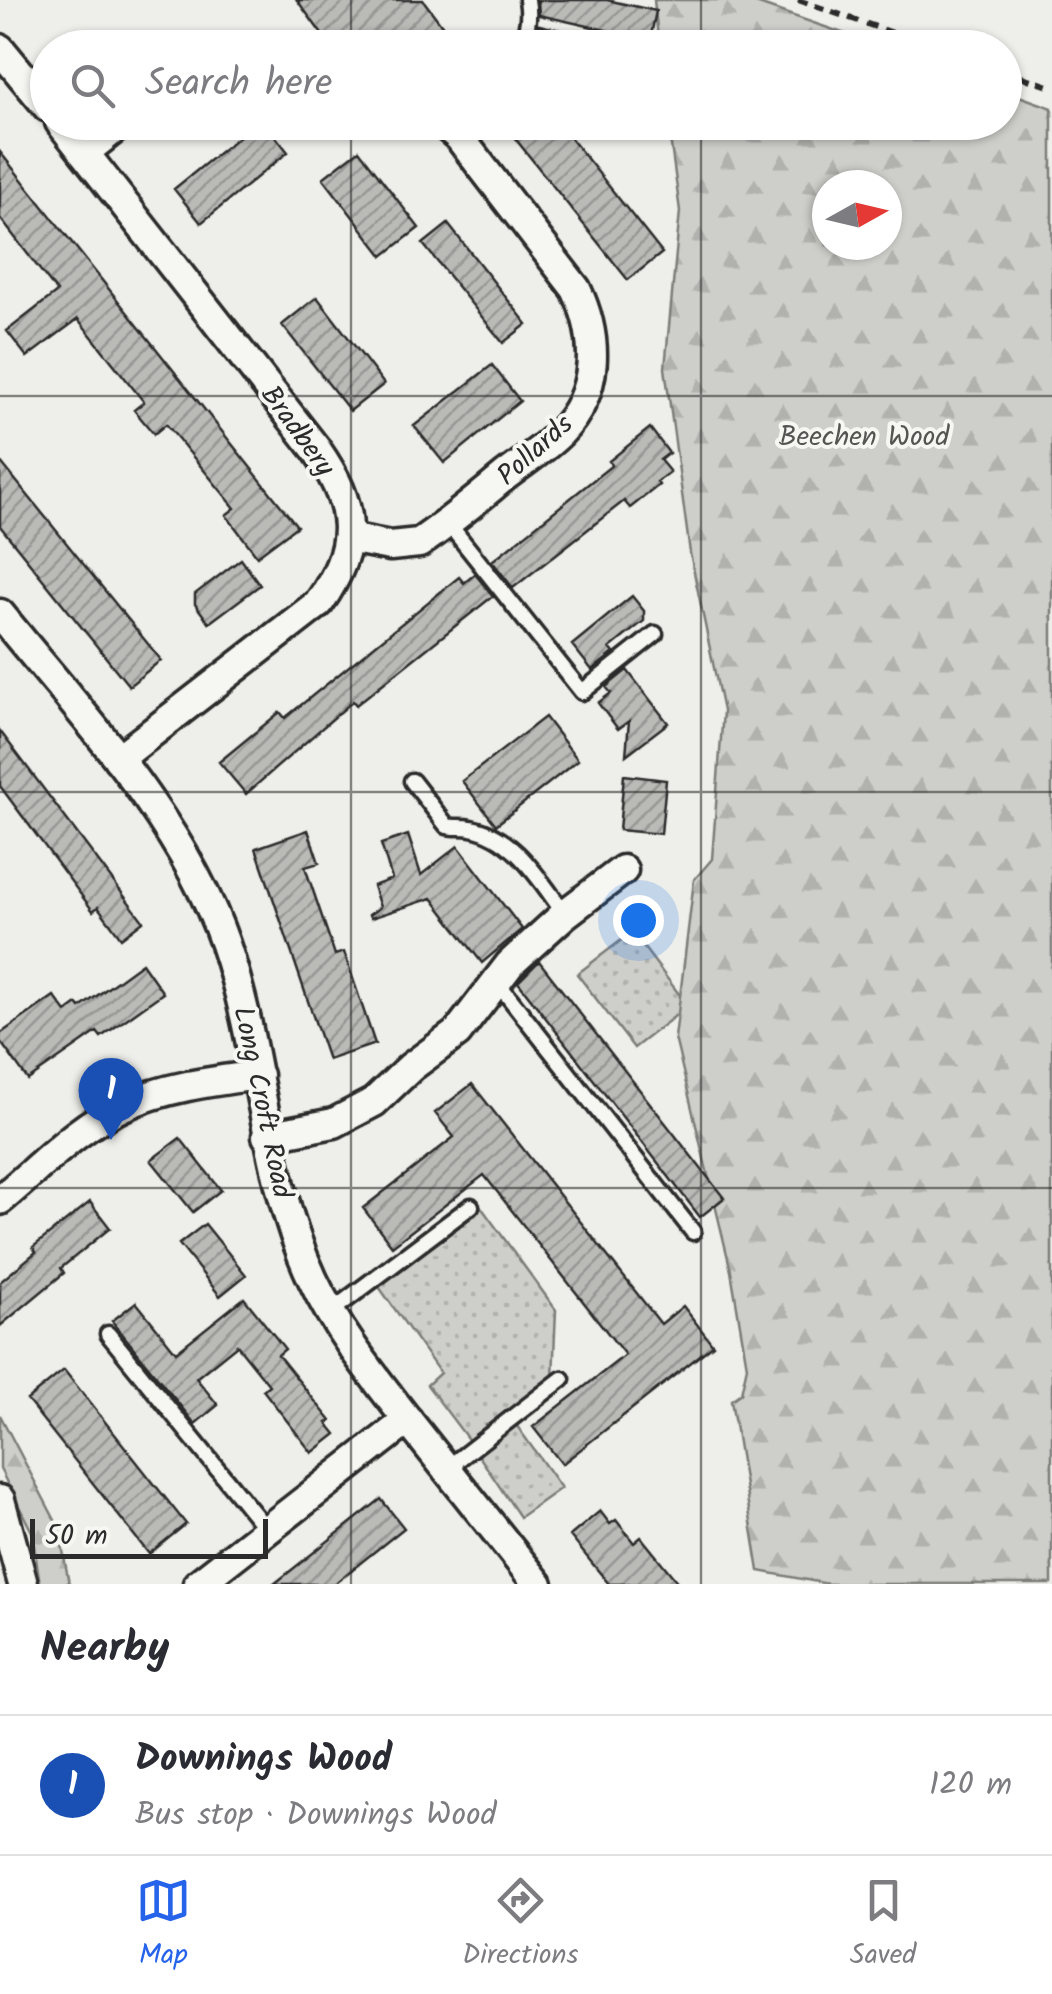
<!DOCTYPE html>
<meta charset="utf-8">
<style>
:root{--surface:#fff;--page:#f2f2f3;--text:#2b2b33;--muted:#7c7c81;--line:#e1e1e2;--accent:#2563eb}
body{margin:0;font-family:Kalam,sans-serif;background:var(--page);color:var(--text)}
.compass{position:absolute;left:812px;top:170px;width:90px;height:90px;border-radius:50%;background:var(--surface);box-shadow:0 2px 8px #0004;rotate:82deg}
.scale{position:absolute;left:30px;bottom:25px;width:238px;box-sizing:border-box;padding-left:10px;border:5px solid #2b2b2b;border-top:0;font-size:28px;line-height:35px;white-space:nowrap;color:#2b2b2b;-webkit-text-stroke:8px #f6f6f2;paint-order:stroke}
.you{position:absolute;left:638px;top:920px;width:35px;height:35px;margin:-25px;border:8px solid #fff;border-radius:50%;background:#1a73e8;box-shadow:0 0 0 15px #1a73e833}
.badge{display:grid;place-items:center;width:65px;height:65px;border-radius:50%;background:var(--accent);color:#fff;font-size:32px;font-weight:700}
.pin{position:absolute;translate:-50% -82px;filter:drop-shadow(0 2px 5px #0008)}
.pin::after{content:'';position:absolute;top:52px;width:35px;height:30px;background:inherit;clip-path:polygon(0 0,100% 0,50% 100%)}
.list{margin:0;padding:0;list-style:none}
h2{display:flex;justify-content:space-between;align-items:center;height:130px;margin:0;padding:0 40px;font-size:42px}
h2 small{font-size:32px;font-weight:400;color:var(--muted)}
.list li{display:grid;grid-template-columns:65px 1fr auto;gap:30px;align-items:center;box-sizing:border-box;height:140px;padding:0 40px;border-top:2px solid var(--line)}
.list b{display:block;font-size:38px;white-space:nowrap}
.list p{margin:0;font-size:32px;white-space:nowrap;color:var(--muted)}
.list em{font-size:32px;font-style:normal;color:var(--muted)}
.icon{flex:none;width:55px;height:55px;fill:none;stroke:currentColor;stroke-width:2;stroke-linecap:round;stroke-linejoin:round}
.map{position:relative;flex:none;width:1052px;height:1584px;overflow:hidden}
.search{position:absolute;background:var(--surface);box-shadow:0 2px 8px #0004;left:30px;right:30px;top:30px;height:110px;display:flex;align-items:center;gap:25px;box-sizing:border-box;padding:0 35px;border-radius:55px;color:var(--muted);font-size:38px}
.sheet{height:270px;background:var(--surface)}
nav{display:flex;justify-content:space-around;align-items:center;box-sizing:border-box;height:140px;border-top:2px solid var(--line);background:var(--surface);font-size:28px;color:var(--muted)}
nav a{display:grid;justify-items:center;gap:5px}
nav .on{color:var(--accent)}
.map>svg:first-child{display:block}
</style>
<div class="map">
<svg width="1052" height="1584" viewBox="0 0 1052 1584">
<defs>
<pattern id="grass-dots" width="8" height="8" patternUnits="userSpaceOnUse" patternTransform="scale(2.5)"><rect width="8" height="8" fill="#cececa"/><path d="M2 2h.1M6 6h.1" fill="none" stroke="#b1b1ae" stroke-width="1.8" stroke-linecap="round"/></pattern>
<pattern id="forest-firs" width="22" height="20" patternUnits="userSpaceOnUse" patternTransform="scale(2.5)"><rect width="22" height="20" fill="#cececa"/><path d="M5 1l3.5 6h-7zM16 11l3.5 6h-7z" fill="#b1b1ae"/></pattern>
<pattern id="building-hatch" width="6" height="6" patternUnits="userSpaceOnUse" patternTransform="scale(2.5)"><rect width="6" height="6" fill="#babab7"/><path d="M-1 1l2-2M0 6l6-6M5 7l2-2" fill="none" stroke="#979795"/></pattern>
</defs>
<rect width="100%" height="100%" fill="#eeeeea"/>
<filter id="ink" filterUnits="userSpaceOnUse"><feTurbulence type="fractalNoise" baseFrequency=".01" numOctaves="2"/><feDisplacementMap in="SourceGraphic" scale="20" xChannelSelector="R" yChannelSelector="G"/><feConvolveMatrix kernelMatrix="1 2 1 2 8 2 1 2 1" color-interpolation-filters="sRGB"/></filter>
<g filter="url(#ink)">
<path fill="url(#grass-dots)" stroke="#7c7c7a" stroke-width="2.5" d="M632 932 688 1006 634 1048 577 974Z
M479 1204 556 1310 553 1378 470 1442 427 1385 440 1373 377 1284Z
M512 1419 561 1488 520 1517 475 1450Z"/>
<path fill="url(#forest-firs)" stroke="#7c7c7a" stroke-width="2.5" fill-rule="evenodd" d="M654 0H747L883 47H659Z
M1005 91 1052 108V1584H828L759 1571 731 1400 741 1393 747 1366 731 1271 675 1038 694 880 712 859 723 711 690 553 665 368 680 211 668 123 1004 122ZM827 185H887V245H827Z
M0 1415 59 1528 69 1584H40L32 1532 0 1469Z"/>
<path fill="url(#building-hatch)" stroke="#2b2b2b" stroke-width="2.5" d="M297 0H423L459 48H332Z
M538 0H607L656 11 650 40 539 15Z
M257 122H264L288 152 201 223 174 189Z
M502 122H558L662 253 628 280Z
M359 150 419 228 383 256 323 178Z
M0 152 297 526 257 556 226 515 235 508 166 424 154 434 134 410 144 402 78 319 27 357 7 331 57 292 0 218Z
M448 224 527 324 503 343 423 244Z
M317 297 384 384 350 411 282 325Z
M492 365 520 401 444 463 414 426Z
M650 428 669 453 660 460 670 472 657 482 659 485 630 508 624 501 513 588 492 561 612 465 609 461Z
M0 461 161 660 129 686 0 526Z
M241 559 260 585 209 623 195 604V594Z
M475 574 493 596 356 705 353 701 246 794 219 762 280 712 285 718 459 577 464 583Z
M632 596 644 611V621L610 648 614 653 592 670 572 645Z
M627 670 668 723 626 755 629 721 618 729 598 703 611 693 606 687Z
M545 717 578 760 496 825 462 781Z
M0 731 143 921 121 938 98 907 93 911 0 786Z
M624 775 666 780 661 834 619 830Z
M308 830 319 863 305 867 335 955 344 952 375 1044 328 1060 256 848Z
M408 835 421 875 458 846 522 929 482 963 432 898 371 918 369 915 380 907 373 886 392 879 381 844Z
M539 961 724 1198 700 1217 518 982Z
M142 963 163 993 101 1037 97 1032 28 1080 0 1041V1034L54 996 66 1012 77 1004 80 1008Z
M472 1084 661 1324 683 1306 713 1345 562 1464 533 1427 625 1355 484 1175 392 1246 363 1208 454 1137 435 1113Z
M180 1138 221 1190 193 1212 151 1160Z
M90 1202 110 1228 61 1268 64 1273 0 1326V1282L36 1252 33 1247Z
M205 1224 246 1275 220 1296 179 1244Z
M244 1298 285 1349 278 1355 331 1421 327 1423 336 1434 312 1453 263 1390 269 1385 237 1345 196 1378 218 1405 195 1424 112 1321 136 1302 176 1352Z
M64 1370 186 1524 149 1554 27 1400Z
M381 1499 404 1528 334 1584H274Z
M600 1511 610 1524 616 1520 634 1543 641 1537 679 1584H609L570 1536Z"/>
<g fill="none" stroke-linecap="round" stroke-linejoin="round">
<g stroke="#2b2b2b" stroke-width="21">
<path id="service" d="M525 31 595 48
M514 48C528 36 530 17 527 0
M448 523 582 692 655 634
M412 781 447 826C455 828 463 826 471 828 515 836 540 881 565 914
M497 982 693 1232
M329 1313 471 1206
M108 1334 267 1530
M446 1469 562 1379"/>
</g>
<g stroke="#2b2b2b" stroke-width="35">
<path id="minor" d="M0 49 48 107
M60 122 316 449C356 506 360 545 319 603L118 759
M85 152 123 122
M349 538 390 546 419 543C449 523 477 499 505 476 523 462 544 449 560 433 600 392 599 338 576 289L459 137 441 122
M0 614C81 714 183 821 225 944 263 1055 263 1174 313 1280 337 1331 372 1374 406 1418 450 1474 494 1529 538 1584
M267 1136 334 1123 374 1102 411 1067 457 1033 510 964 565 914 623 870
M0 1200C39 1168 77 1127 123 1106 165 1087 213 1081 258 1075
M0 1500 23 1584
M198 1584 408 1420"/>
</g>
<path stroke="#2b2b2b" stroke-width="6" stroke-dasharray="10 8" stroke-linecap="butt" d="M798 0 936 48
M1004 71 1052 87"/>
<use href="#service" stroke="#f6f6f2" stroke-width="14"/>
<use href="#minor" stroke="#f6f6f2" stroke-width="28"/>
</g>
</g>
<path fill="none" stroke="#2b2b2b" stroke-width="2.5" stroke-opacity="0.55" d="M351 0V48M701 0V48M351 122V1584M701 122V1584M0 396H1052M0 792H1052M0 1188H1052"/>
<g text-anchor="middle" stroke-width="8" stroke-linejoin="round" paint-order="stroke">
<g font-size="28" fill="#2b2b2b" stroke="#f6f6f2">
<text transform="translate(299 430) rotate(54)" y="10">Bradbery</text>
<text transform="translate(534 449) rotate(-42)" y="10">Pollards</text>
<text transform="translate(264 1102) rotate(78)" y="10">Long Croft Road</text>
</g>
<g font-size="28" fill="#545453" stroke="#f6f6f2">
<text x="864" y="445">Beechen Wood</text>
</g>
</g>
</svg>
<svg class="compass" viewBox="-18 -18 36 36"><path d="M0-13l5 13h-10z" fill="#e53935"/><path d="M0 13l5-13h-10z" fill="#7c7c81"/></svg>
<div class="scale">50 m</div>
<div class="you"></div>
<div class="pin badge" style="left:111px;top:1140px;background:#1a4fb4">1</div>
<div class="search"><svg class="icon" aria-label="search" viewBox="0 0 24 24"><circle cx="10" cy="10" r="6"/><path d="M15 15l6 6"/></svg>Search here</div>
</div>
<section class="sheet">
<h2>Nearby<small></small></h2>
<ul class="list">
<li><span class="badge" style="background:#1a4fb4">1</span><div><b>Downings Wood</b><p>Bus stop · Downings Wood</p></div><em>120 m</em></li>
</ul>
</section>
<nav>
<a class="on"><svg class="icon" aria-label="map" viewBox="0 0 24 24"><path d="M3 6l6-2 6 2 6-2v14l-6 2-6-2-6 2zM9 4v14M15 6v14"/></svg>Map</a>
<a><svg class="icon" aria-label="directions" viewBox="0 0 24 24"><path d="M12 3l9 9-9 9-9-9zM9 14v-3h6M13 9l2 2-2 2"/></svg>Directions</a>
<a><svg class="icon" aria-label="saved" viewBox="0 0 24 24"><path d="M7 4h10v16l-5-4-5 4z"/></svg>Saved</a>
</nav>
